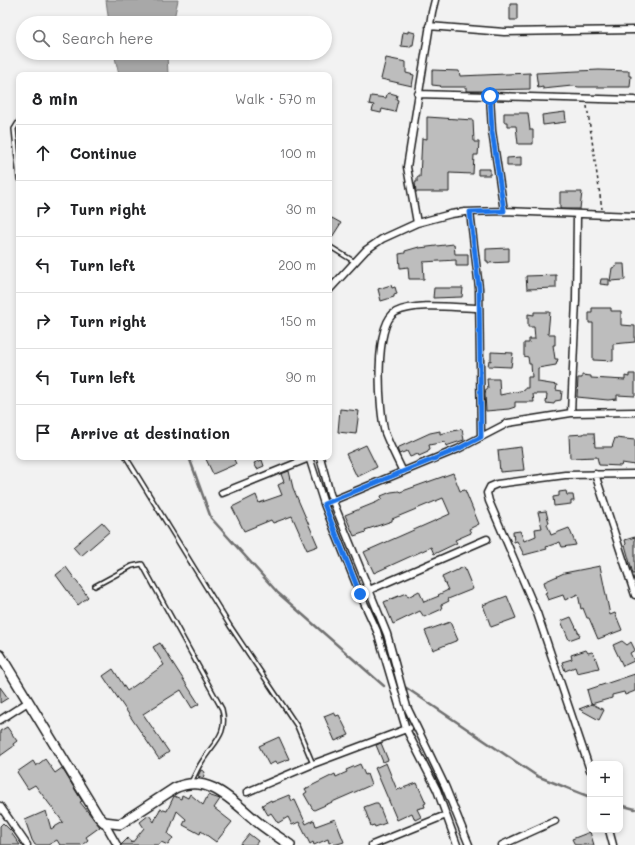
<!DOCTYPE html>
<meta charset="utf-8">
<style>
:root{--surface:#fff;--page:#f6f6f6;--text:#202124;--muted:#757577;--line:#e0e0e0}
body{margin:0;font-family:Mali,sans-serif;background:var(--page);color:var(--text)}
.controls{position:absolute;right:12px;bottom:12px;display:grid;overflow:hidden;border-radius:8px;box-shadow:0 2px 6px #0003}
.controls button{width:36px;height:36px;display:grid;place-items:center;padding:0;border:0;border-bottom:1px solid var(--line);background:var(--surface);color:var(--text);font:20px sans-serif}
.stop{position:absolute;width:12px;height:12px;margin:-9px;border:3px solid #1a73e8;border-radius:50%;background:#fff}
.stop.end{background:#1a73e8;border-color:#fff;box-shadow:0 1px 4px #0008}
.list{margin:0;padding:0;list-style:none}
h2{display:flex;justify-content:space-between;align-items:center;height:52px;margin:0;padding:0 16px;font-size:17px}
h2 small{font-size:13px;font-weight:400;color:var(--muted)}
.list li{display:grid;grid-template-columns:26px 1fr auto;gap:12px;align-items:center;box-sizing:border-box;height:56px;padding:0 16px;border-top:1px solid var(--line)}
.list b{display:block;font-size:15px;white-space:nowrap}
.list em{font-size:13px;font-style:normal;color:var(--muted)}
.icon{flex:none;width:22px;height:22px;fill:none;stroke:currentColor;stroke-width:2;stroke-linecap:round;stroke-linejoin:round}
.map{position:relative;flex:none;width:635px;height:845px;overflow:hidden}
.search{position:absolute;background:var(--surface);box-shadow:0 2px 6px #0003;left:16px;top:16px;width:316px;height:44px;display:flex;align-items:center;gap:10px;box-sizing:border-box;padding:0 14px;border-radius:22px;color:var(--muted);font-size:15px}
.panel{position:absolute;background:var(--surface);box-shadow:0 2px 6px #0003;left:16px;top:72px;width:316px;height:388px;border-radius:8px}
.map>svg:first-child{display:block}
</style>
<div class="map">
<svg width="635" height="845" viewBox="0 0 635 845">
<rect width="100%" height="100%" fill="#f2f2f2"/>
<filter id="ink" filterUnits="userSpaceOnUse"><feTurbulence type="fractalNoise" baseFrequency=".025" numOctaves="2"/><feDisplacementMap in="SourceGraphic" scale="8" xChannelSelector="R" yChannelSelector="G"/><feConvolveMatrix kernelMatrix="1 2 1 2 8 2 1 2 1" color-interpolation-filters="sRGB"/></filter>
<g filter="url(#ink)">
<path fill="#a8a8a8" stroke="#707070" d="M106 0H178L173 23H109Z
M114 53H167L168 75H119Z"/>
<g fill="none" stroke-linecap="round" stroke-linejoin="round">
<path stroke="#707070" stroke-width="2.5" d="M189 457 211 518 278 593 384 686
M405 687 537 776 590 797
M620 805 635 809"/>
</g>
<path fill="#bdbdbd" stroke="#1c1c1c" d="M510 4H517V20H510Z
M408 31 415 33 413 45H411V47L401 46 403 32 408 33Z
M386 58 406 62V73L414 75 412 86 381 79Z
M432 70 459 71 460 76 530 73V89L487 90V91H466V87H440L441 86 432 85Z
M599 70 629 71V76H631L630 87H579L572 86 543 89V87L538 88 536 73Z
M390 93 397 95 396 99 398 100 395 112 382 109 381 113 372 111 374 105 369 104 371 96 386 98 387 94Z
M565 112 566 122 543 125 542 115Z
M504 113H528L530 130H533V144H518L516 126H507V122H504Z
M427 117 473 120 474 142H479L478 155H474L473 174 449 173V192H416L415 182H417V177H420L422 138 427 139Z
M521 157V166H507V158Z
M478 169H490V175H478Z
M560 192H582L580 209H560Z
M332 218 341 223 329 242V222Z
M454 244 455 254H468V266H456V260L423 262 424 279H409L408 267 400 268 399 254 405 253V251L419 247V248Z
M509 248V262L488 263V261H486V249Z
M616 264H624L625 280 610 281 612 268 617 266Z
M556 275V288L527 289 526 276Z
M601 279H609V285L600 284Z
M391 285 392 288 395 287 397 294 394 295V297L381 301 378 289Z
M434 288H463L462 297 433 298Z
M592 308H611V311H621V325L635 326V342L613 344V361L593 360V323H589V313H592Z
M534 312H550L548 334H555V345H553L555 359H558L556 365 538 368V382L557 385 556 390 562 391 561 400 555 401 554 404 546 403 547 394H533L534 402H515V407L509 409 486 411 485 394 486 389H488L487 379H499L500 395 525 390V388H528V377H532L531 364H529L528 357 524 356V343H529V339H535L534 327H528V314L534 315Z
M491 352 513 353 511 367 488 366 489 360 491 361Z
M629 374H635V396L617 395V399L608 400 577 397 578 378H582V375L591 376V378L625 380V376L629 377Z
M340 409 359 411 356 434 338 432Z
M462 429 464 440 446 446 445 442 429 445 430 449 428 450V452L419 456 418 454 410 457 407 451 399 454 397 448 430 433 440 431V434Z
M584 433H594L595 447H612L615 438 635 440V465L622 463 621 466 599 465 597 457 570 458 569 435 584 434Z
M366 445 377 467 357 477 346 454Z
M521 447 524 470 500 472 498 450Z
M205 457H233L236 464 213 474Z
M262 460 264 466 257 469 254 463Z
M289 471 293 488 318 546 307 550 292 516 273 523 271 520 244 531 232 507 256 495 259 503 282 495 278 485 284 482 281 474Z
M453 473 460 491 465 490 479 524 469 529 471 533 455 540 457 543 434 554 431 547 374 573 364 552 450 514 443 498 392 519V521L365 530 366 532 354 536 345 515 377 502 382 499 381 496 391 492 399 491 400 492Z
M566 491 567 495H573L574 501H571V504L554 506 553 497 559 496V492Z
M546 511 549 523 547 524 551 535 569 528 576 545 562 547 560 542 546 547 547 549 524 555 517 541 514 542 513 532 520 531 524 541 536 536 535 529 542 528 538 512Z
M102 522 110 531 81 556 73 547Z
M635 537V574H633L625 545 626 544 625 540Z
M600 566 610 615 615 613 622 630 598 639 589 618H587L583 608 581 609 578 594 565 600 563 595 548 600 545 593 547 592 544 582 564 573Z
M66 567 88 597 78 605 56 575Z
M464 567 473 589 448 599 449 601 441 605 442 609 424 617 420 611 393 624 384 602 406 593 408 597 419 591 424 602 439 596 438 595 448 590 442 577Z
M507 596 516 618 491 627 483 605Z
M571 617 580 636 569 640 561 621Z
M450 622 458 640 433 650 425 631Z
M622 641 627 645 631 642 635 650 630 653 634 661 623 666 613 645Z
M160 643 199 704 192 708 181 690 143 714 169 752 159 759 103 676 113 669 127 691 164 665 153 647Z
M586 650 588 653 592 652 594 654 599 668 577 673 575 667 565 671 562 662 572 659 571 655Z
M635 674V691L625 695 624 692 612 695V698L591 704 587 690Z
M0 687 8 698 0 703Z
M592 704 604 710 599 720 579 709Z
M334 712 336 716 339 715 349 735 335 741 324 716Z
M7 727 17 741 13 744 14 746 0 756V731Z
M279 737 289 759 276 764 275 762 269 765 259 746Z
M381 743 388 760 383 762 376 745Z
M45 759 55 773 62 768 82 801 80 802 100 827 86 837 88 840 82 845H60L57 840 48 845H35L32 840 25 820 46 811 51 829 63 822 35 785 28 789 17 772 33 761 36 766Z
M386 763 397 790 417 783 426 803 424 804 425 807 417 809 421 817 415 820 412 813 397 820 375 768Z
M360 764 365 775 367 774 371 785 314 810 312 808 304 794 307 792 305 789 335 774 336 777 347 772 346 770Z
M201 770 205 772 203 778 198 776Z
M190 794 203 805 208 795 220 799 214 808 232 822 216 842 201 831 200 834 183 825 186 819 177 811 168 834 173 838 168 845 161 842 159 845H121L128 838 132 843 144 828 140 822 149 815 154 822 160 809 167 811 174 796 181 799 182 795 188 798Z
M289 795 292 801 295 800 306 824 314 820 316 826 335 819 344 842 334 845 333 841 329 843 328 839 314 845 313 842 310 844 299 822 292 825 288 817 278 823 271 813 268 815 262 805 271 800 272 802Z
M375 803H378L386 823 375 827 374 825 371 826 364 807Z
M3 823 13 833 12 834 20 845H0V826Z
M590 832 594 845H575L572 839Z
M249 834 258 841 255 845H240Z"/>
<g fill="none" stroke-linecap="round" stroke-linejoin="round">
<g stroke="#1c1c1c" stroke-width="6">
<path id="lane" d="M19 121 14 129 19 179
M329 246 355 262
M126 457 230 626 297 726 313 764
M95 586 132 566 142 564 222 709C228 734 215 741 203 760 198 767 195 775 191 782"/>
</g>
<g stroke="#1c1c1c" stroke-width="9">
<path id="street" d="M429 26 504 32 635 30
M418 94 635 100
M490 96 492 131 504 211
M470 212 479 288 481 437
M417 223 407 167 432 12 435 0
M329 290 366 250 382 239 417 223 451 214 465 212 504 211 635 216
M571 413 576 300 577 214
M309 457 324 504 360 594 377 631 406 729 437 790 457 845
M320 457 330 494 387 634 407 707 445 786 469 845
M403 472C397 459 390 446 385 433 379 411 373 323 396 312 417 302 456 308 479 308
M595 474 635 595
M222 493 309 458
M329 502 458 449 508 423 571 413 635 412
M360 594 487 539
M0 720 28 702
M590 770 537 613 489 501 487 493 490 487 497 484 565 475 635 474
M247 792 313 764 409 728
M0 806 27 845
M104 822 117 845
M609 830 613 845
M372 845 446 815
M502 845 555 821"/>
</g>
<g stroke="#1c1c1c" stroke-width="12">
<path id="secondary" d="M0 655 98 816 104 822 120 824 175 788C210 772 235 804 260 824 269 831 280 838 290 845"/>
</g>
<path stroke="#1c1c1c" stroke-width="1.5" stroke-dasharray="3 3" stroke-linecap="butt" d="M587 106 602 209"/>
<use href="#lane" stroke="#fff" stroke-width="3"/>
<use href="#street" stroke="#fff" stroke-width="6"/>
<use href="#secondary" stroke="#fff" stroke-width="9"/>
</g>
</g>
<g fill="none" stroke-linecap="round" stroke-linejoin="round" filter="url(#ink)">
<path stroke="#1a73e8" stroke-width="5" d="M360 594 324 504 458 449 481 437 479 288 470 212 504 211 492 131 490 96"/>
</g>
</svg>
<div class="controls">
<button>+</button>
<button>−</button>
</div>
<div class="stop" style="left:490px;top:96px"></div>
<div class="stop end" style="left:360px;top:594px"></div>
<div class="search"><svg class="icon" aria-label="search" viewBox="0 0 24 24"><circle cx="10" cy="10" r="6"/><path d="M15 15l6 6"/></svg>Search here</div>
<section class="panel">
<h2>8 min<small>Walk · 570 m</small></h2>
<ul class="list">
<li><svg class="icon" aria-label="ahead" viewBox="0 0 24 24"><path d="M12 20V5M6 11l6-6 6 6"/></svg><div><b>Continue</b></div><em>100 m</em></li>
<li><svg class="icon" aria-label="right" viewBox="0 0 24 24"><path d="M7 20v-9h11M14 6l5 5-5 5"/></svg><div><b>Turn right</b></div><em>30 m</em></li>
<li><svg class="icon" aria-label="left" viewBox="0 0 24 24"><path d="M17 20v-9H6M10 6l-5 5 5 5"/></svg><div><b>Turn left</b></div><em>200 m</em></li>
<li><svg class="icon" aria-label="right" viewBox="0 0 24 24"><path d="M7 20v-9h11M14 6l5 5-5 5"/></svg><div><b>Turn right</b></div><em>150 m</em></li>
<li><svg class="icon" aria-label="left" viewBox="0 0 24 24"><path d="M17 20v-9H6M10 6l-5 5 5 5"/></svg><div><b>Turn left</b></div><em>90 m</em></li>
<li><svg class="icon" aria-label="arrive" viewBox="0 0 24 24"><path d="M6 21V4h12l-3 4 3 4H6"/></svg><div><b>Arrive at destination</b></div></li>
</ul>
</section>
</div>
